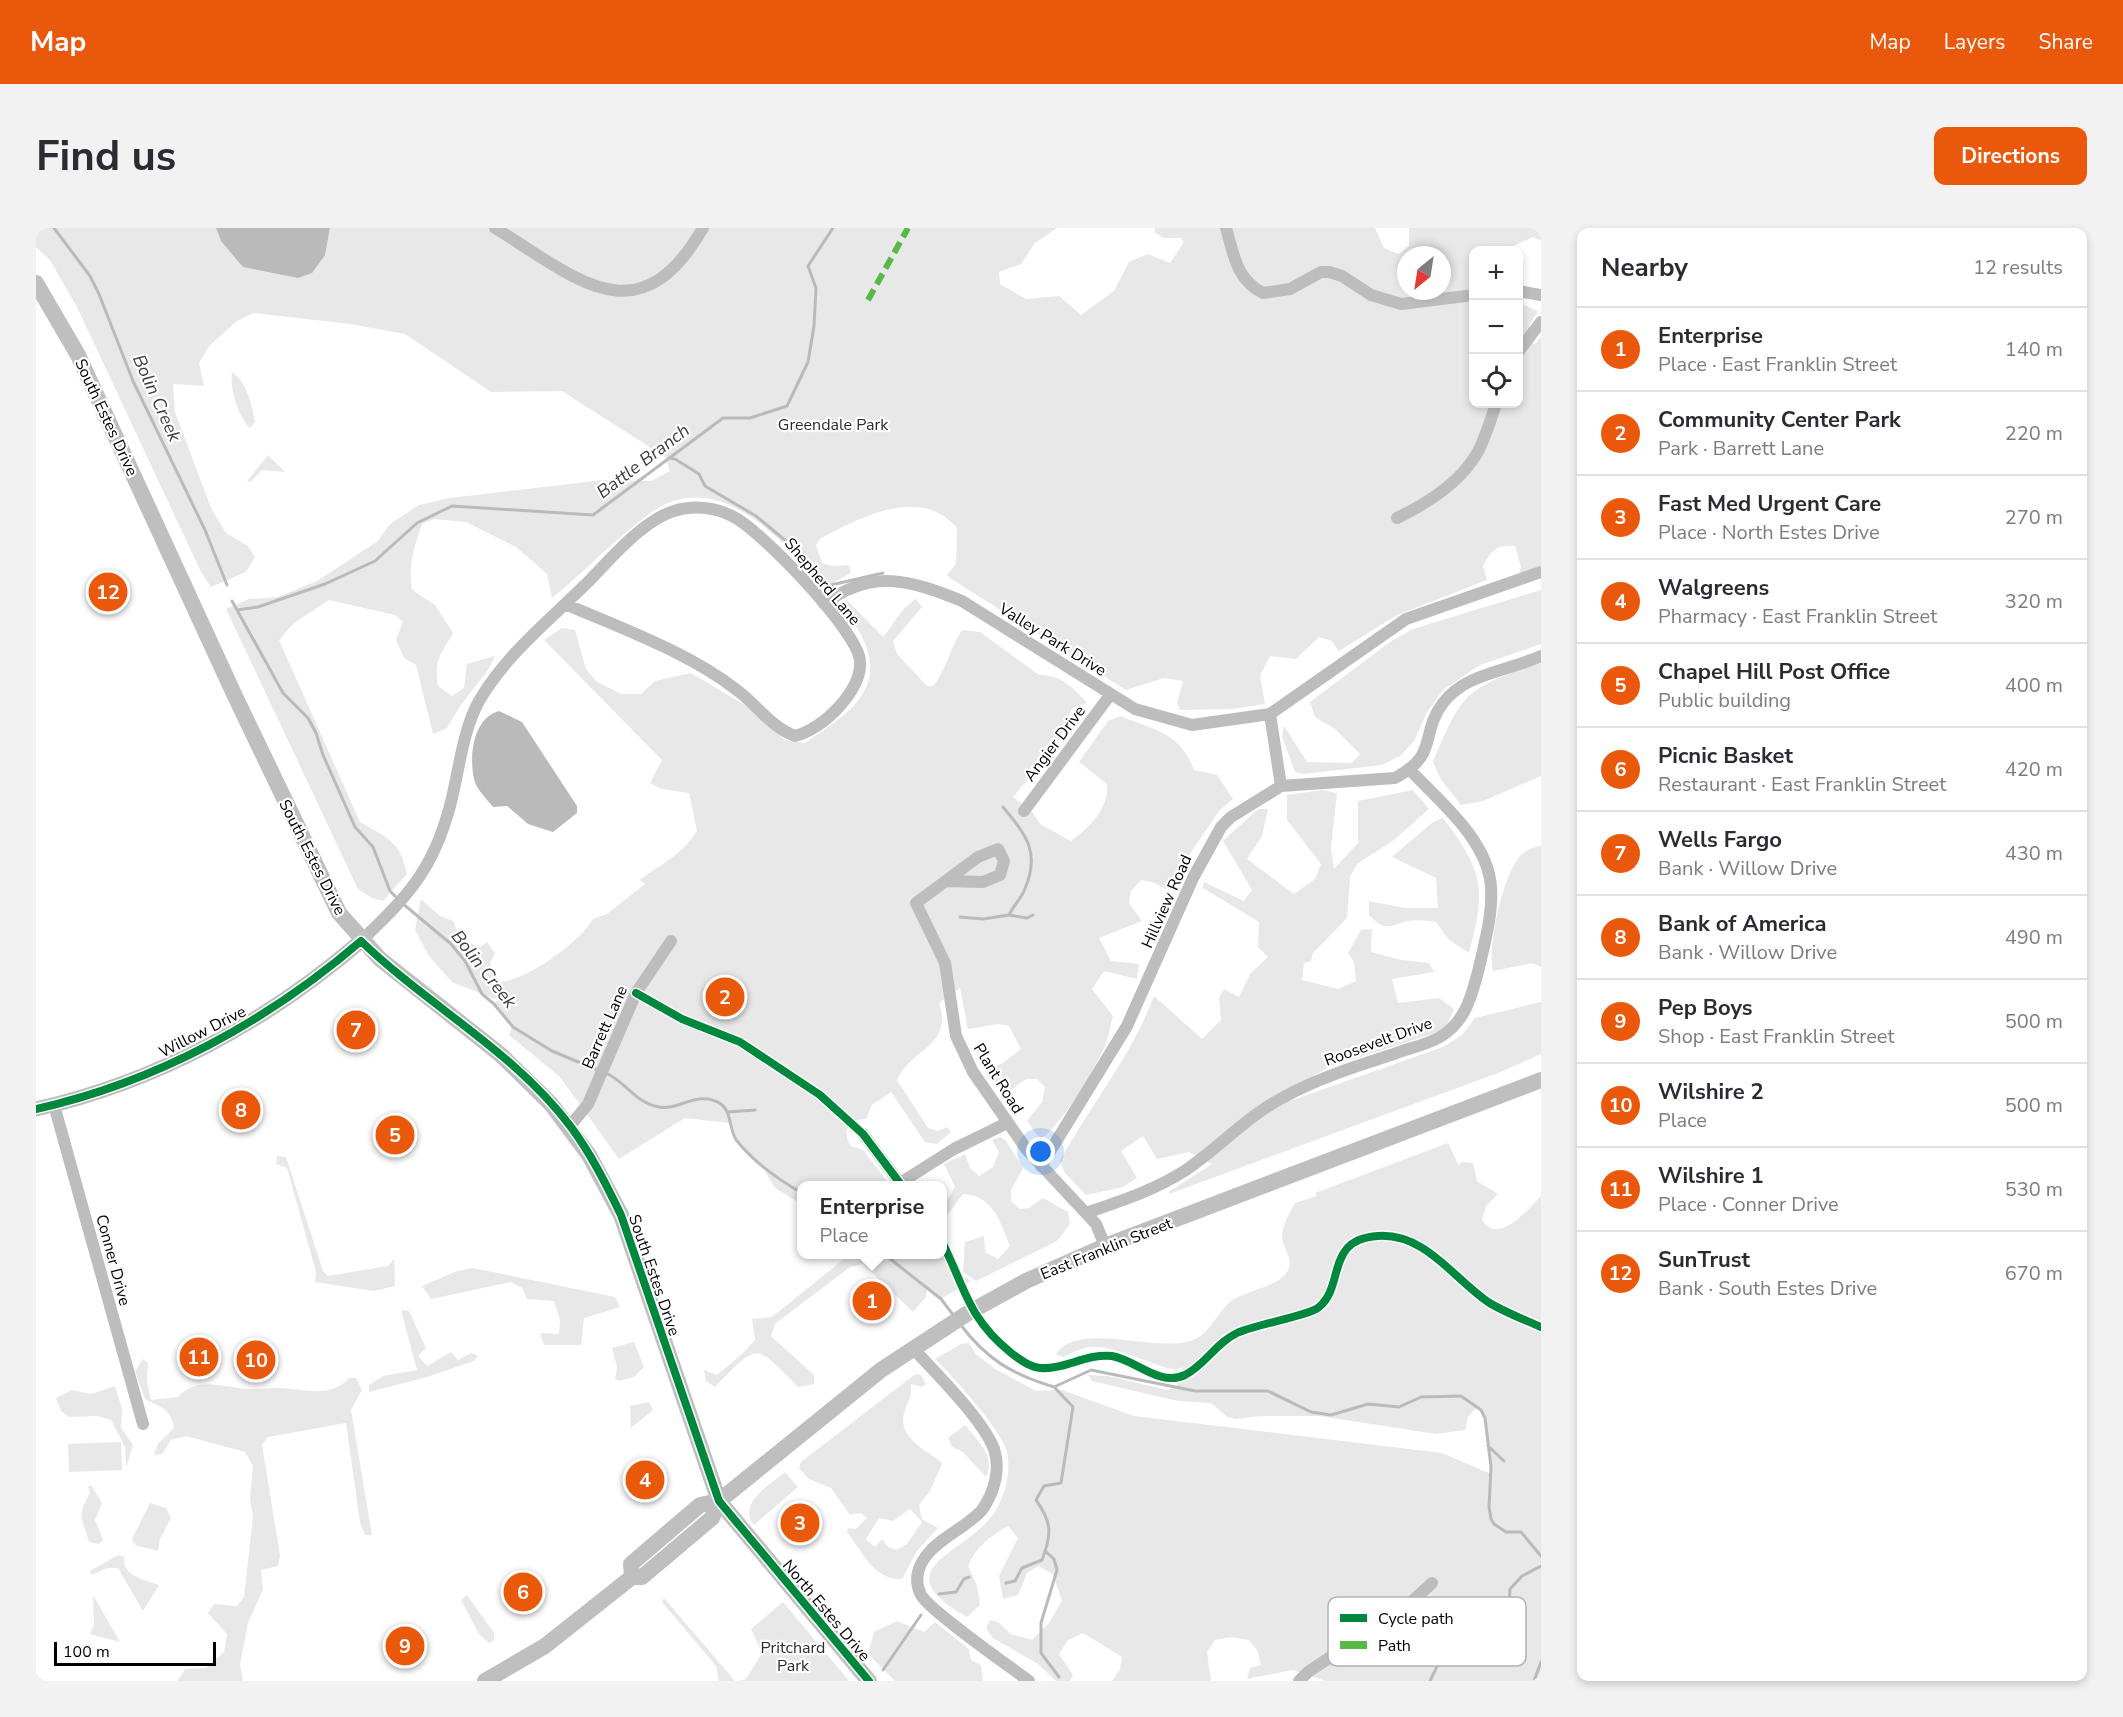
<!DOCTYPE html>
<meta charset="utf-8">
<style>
:root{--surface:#fff;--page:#f2f2f3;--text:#2b2b33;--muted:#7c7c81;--line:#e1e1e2;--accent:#ea580c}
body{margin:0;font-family:"Nunito Sans",sans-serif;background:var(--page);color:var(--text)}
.controls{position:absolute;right:18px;top:18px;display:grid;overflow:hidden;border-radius:12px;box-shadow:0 3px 9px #0003}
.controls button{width:54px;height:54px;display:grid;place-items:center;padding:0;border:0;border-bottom:2px solid var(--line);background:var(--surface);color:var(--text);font:30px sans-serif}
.compass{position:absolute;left:1361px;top:18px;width:54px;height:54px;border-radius:50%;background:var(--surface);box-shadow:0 3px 9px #0003;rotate:210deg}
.scale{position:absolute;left:18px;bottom:15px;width:162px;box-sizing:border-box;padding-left:6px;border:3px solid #000;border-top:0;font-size:16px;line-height:21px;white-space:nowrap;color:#000;-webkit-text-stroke:4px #fff;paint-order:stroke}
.you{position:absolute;left:1005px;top:924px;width:21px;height:21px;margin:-15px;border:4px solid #fff;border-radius:50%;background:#1a73e8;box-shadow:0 0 0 9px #1a73e833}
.badge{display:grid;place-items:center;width:39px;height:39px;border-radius:50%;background:var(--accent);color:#fff;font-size:20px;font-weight:700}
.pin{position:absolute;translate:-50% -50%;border:3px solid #fff;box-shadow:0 2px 6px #0006}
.popup{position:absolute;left:761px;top:953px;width:150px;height:78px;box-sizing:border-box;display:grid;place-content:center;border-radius:12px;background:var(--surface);filter:drop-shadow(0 2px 4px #0005);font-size:20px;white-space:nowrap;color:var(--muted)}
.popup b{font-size:22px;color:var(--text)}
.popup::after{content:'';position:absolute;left:50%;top:100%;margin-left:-12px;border:12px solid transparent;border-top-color:var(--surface)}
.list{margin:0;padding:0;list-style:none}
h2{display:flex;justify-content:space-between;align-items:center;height:78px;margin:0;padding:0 24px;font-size:26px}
h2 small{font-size:20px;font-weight:400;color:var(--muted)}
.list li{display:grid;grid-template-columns:39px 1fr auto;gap:18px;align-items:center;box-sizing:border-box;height:84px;padding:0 24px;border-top:2px solid var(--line)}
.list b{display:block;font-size:22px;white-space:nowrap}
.list p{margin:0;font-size:20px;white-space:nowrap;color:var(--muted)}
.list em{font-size:20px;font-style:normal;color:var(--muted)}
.icon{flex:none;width:33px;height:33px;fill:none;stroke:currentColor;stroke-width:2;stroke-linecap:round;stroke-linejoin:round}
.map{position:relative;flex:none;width:1505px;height:1453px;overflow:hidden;border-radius:12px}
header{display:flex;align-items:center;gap:36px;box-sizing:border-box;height:84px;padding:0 30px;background:var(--accent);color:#fff}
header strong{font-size:28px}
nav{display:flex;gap:33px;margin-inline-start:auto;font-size:21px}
.intro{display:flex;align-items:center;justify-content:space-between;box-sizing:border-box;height:144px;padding:0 36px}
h1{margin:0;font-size:42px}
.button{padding:15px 27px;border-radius:12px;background:var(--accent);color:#fff;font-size:21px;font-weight:700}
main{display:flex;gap:36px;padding:0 36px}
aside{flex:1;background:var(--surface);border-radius:12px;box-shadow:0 3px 9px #0003}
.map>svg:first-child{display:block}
</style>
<header>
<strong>Map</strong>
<nav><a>Map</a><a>Layers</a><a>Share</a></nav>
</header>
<div class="intro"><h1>Find us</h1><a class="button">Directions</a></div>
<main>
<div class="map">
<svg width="1505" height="1453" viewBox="0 0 1505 1453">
<rect width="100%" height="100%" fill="#fff"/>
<path fill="#e8e8e8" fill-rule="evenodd" d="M0 0H180L185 13 289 27 294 0H1021L999 15 985 36 963 44 964 56 990 71 1023 68 1045 87 1078 63 1093 34 1112 26 1134 35 1148 14 1145 10H1128L1118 4 1119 0H1339L1348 20 1363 26 1373 18V0H1505V13L1497 9 1468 22H1438V176H1482L1483 75 1502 83 1493 98 1498 117 1505 109V340L1483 346 1485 339 1479 318C1461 316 1455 322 1447 338L1451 352 1361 387 1303 423 1296 413 1283 409 1260 431 1234 428 1224 448 1229 476 1197 481 1144 482 1141 475 1147 453 1128 450 1090 462 914 350 911 347 920 336 921 300C885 257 825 289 785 310L780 317 786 335 796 338 813 337 815 345 788 360C747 312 681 236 613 286 579 311 549 343 516 370L511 346 480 319 430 294 398 291 386 296C378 319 372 337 376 362L399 377 417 405C404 429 398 430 402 458L416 468 428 460 431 436 459 428 452 442 424 478 411 500 397 506 380 437 368 430 360 412 367 394 359 387 293 372 258 395 243 412 324 594C352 610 364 613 371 646L347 673 336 670 322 661 190 381 213 371 242 369 281 353 342 313 354 296 383 277 414 270 567 252 615 253 634 243 629 229 526 163 455 164 369 106 314 96 217 85 201 93 174 117 163 135 168 158 137 156 139 184 175 280 190 305 212 318 219 329 210 344 175 359 165 344 41 79 14 32 0 19ZM1370 27H1406V63H1370Z
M196 144C211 154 216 177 219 194L214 200C203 190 193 159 196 144Z
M232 227 249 244 226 242 215 254 211 253Z
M1505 362V416L1444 437 1407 462 1391 484 1378 513 1364 528 1346 537 1267 546 1259 544 1246 508 1248 498 1271 534 1316 535 1324 526 1299 501 1279 489 1274 474 1354 414 1377 401Z
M880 371 886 379 857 413 861 426 891 458H897C911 441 914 420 926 402L944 404 1003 447C1024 446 1038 460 1051 475L1036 480 1020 518 977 569 997 585 1004 596 1035 613C1054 599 1073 581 1071 556L1043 534 1072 493 1084 488C1118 502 1144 504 1158 542L1181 547 1197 571 1183 583 1130 661 1119 655 1105 652 1095 663 1093 675 1106 693 1063 710 1075 733 1103 736 1101 751 1068 743 1056 761 1077 788C1074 798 1073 810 1068 820 1058 842 1024 900 1004 911L991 893 1006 874 1009 859 1001 851H990L971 865 960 856 953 841 967 835 985 821 973 798 962 796 932 801 924 760 903 775C918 818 874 821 861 852L892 900 902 903 911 899 915 904 901 916 889 914 855 864 836 877 830 891 819 892C809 899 808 908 815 918L827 922 854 957 766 958 765 976 739 960 724 935 702 914 693 895 649 890 583 931 524 849 473 807 476 799 458 776 462 772 416 754 393 728 379 702 385 671 404 688 417 693 425 712 444 719 451 714 459 725 454 735 459 754C487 756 544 714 557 691L571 686 609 656 603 652C623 638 648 625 661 603L653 565 626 561 614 555 626 532 508 412 526 400 539 402 550 441 560 453 585 466H605L619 453 655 445 717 482 749 512 769 515C807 489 852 464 827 411 820 395 813 393 809 374L811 372 847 409C860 394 863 382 880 371Z
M1505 435V548L1447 573 1425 577 1404 550 1397 534C1427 462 1431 460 1505 435Z
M1286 562 1301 565 1295 620 1298 641 1322 615V573L1377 562 1393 581 1358 612 1321 636 1314 649 1311 690 1277 725 1275 733 1268 735 1266 752 1302 761 1320 753 1318 734 1312 725 1325 702 1336 701 1335 724 1366 732 1393 735 1398 744 1356 751 1362 775 1403 770 1418 781 1411 797 1399 805 1293 839 1250 863 1251 874 1407 819 1426 807 1439 790 1505 774V826L1462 845 1133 966 1134 963 1176 936 1153 924 1121 931 1107 908 1085 923 1101 950 1087 959 1050 967 1029 945 1024 933C1054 878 1096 827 1118 768L1166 811 1185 792 1183 769 1188 761 1203 769 1214 746 1232 729 1222 719 1223 694 1167 660 1168 654 1208 673 1216 662 1187 613 1222 581H1232L1226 608 1211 631 1258 666 1279 651 1285 636 1251 592V567Z
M1407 590C1448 644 1450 661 1433 725L1413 712 1400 694C1392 693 1380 691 1371 693 1353 698 1349 704 1333 687V673L1369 680H1402L1400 650 1356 629 1397 594Z
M1505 618V739L1496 735 1457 743C1451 718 1467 647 1484 628 1489 622 1498 619 1505 618Z
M964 909 970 913 987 940 975 962V973L984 981 993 980 1007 970 1032 984 1034 996 1021 1013 940 1053 927 1044 929 1014 948 1008 949 1024 962 1031 974 1018C964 994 958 968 927 966L909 990 907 989 911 973 919 959 908 936 929 926 934 940 943 948 957 939 963 924 956 912Z
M1412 915 1423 938 1425 934 1437 935 1441 953 1462 966 1450 978 1446 992C1463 1018 1492 981 1505 968V1453H1290L1257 1442 1211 1451 1214 1440 1225 1437 1221 1422 1213 1412 1194 1409 1179 1412 1171 1424 1175 1453H1076L1084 1441 1086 1429 1047 1405 1032 1412 1023 1426 1037 1447 1034 1453H1020L1002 1436 957 1410 950 1400 954 1392 962 1394 975 1406 996 1412 1013 1395 1026 1373 1017 1346 1002 1338 991 1345 982 1367 967 1371 963 1348 982 1310 972 1298C955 1308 939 1319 932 1338L941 1358 944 1377 931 1389C853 1344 914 1331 949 1296 967 1278 976 1248 971 1224 967 1204 916 1147 899 1131L925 1116 933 1115 940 1126 959 1141 1000 1163 1026 1162 1098 1188 1406 1225 1455 1246 1449 1190 1441 1179 1432 1189 1429 1202 1400 1206 1284 1188H1225L1200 1191 1191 1189 1175 1175 1142 1173 1056 1153 1052 1147 1072 1148 1131 1162 1140 1159 1147 1139 1140 1142C1115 1137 1077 1116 1054 1119 1045 1120 1036 1125 1027 1129L1020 1126C1043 1092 1121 1126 1157 1112 1176 1105 1181 1082 1198 1071 1213 1062 1241 1059 1251 1044 1259 1032 1247 1021 1246 1009 1246 998 1254 984 1259 975L1281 968 1279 965Z
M241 928 250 929 287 1043 292 1048 352 1038 358 1031 359 1058 338 1063 279 1054 280 1044 251 940 240 936Z
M808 1027H906L920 1043 935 1053 905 1071 891 1060 890 1069 877 1084 827 1036 814 1039 739 1096 735 1108 778 1147V1156L762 1159C719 1115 723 1114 679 1159L670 1153 668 1142 681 1147 706 1126 719 1112 716 1091 736 1089 808 1031Z
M437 1040 579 1069 584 1079 548 1090 545 1117H508L504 1105 523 1106 524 1092 518 1073 491 1071 486 1060 475 1054 395 1071 386 1058 421 1043Z
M365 1082 373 1083 390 1120 382 1128 391 1138 415 1124 422 1132 435 1125 442 1128 438 1133 391 1149 333 1164V1157L347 1148 381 1142Z
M598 1114 608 1139 598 1149 583 1153 579 1151 581 1139 576 1120Z
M107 1131 112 1135 111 1154 115 1172 142 1169C161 1150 178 1157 202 1160 215 1162 230 1160 244 1160 268 1161 294 1171 313 1150H320L326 1162 315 1182 336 1307H329L324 1294 310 1195 232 1209 226 1217 244 1327 242 1338 225 1342 227 1361 212 1395 204 1437 207 1453H141L149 1441 170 1440 188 1424 191 1406 172 1385 178 1376 201 1378 208 1369 217 1289 214 1270 217 1238 209 1224 150 1208 135 1212 126 1226 118 1227 122 1216 138 1200C135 1180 125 1180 109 1171L99 1143Z
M884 1146 890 1156 886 1159 875 1156C874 1161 876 1166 874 1170 864 1190 863 1203 884 1219 892 1226 900 1228 906 1236L894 1263 883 1277 886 1291 902 1300 881 1323 866 1351C838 1353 826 1323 811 1304L812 1300 820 1301 831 1290 825 1285 814 1287 795 1260 773 1251 763 1240 765 1234 878 1147ZM874 1281 886 1294 871 1316 860 1322 852 1319 846 1311 839 1319 830 1311 843 1290 857 1293Z
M79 1158 86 1181 85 1200 97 1217 90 1240 89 1219 75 1192 61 1188 33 1189 25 1183 20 1170 36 1162 55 1166Z
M613 1174 617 1182 595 1200 594 1178Z
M929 1197C941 1212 960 1228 950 1249L927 1224 916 1219 912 1210Z
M85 1214 86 1242 33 1244 32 1216Z
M749 1244 762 1259 718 1297C700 1276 735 1256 749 1244Z
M52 1258H56L66 1275 59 1292 67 1312 63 1316 53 1314C46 1289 40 1289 54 1265Z
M114 1275 130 1280 135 1290 124 1311 122 1323 99 1317 96 1311Z
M82 1327 88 1329C86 1349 109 1351 123 1357L107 1383 82 1340H71L56 1347 54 1343Z
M57 1367 84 1414 54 1406 58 1396Z
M431 1367 458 1405V1412L453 1415 443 1406 425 1372Z
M628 1370 699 1453H683L680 1438 626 1374Z
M747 1374 813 1453H703L710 1451 726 1425 715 1401Z
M861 1393 888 1404 899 1394 933 1421 935 1432 945 1437 947 1453H859L832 1426 838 1404Z"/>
<path fill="#bababa" d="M180 0H294L289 27 276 45 262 50 207 39 185 13Z
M463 483 486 494 541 578V585L517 604 492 596 471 578 457 579C451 571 440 561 438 551 433 528 437 490 463 483Z"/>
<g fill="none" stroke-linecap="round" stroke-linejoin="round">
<path stroke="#bababa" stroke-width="3" d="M18 0 54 48 63 66 97 153 169 302 191 357
M633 230 639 231 663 246 669 258 720 288 750 313 786 355 795 357 847 345
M196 373 247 465 272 490 280 505 287 527 319 599 337 619 354 663 361 670
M201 382 222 379 289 356 339 333 381 295 416 278 557 287 687 190H714L751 178 772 134 778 98 780 60 772 38 797 0
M366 675 415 716 429 733 446 766 458 776 477 799 516 823 564 843
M973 687 991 690 997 687
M924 689 947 691 973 687C977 678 984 672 988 663 1005 625 991 608 967 579
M570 845C590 854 598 874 623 879 643 883 662 861 685 876 696 884 693 903 701 913 718 934 743 952 766 965
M691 884 719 882
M848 1026 905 1071 918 1088
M924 1096C951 1132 976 1146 1018 1159L1055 1142 1159 1163H1232L1275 1184 1295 1187 1332 1176 1363 1179 1385 1169 1425 1168 1445 1182 1449 1190 1455 1239 1453 1279 1455 1291 1458 1296 1470 1304H1485L1505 1328
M1452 1218 1468 1233
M1009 1323 1018 1331 1021 1342 1005 1395V1425L1023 1449
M970 1355 979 1353 986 1340 1006 1332C1016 1306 1016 1294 1000 1272L1008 1258 1025 1255 1037 1179 1019 1160
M903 1366 920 1364 928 1351 933 1349
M847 1442 885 1387
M1394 1453 1407 1426 1461 1403 1472 1391 1474 1361 1486 1348 1505 1338
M1498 1453 1505 1434"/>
<path stroke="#bdbdbd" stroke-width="12" d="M459 0C541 50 602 112 667 0
M1190 0C1198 27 1200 51 1227 65L1254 61 1285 44H1293L1306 48 1335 67 1365 76 1438 67
M1482 63 1505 67
M1482 124 1505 94
M1361 290C1390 276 1423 255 1440 227 1449 212 1454 193 1460 176
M788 376C836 340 874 352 926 373L1099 481 1156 497 1234 486 1370 391 1505 344
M1234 486 1245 558
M988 583 1074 467
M911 653 947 654 964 647 968 633 962 621 942 629 880 675 909 735 920 808 937 844 991 922 1060 996 1069 1018
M325 713C372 668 397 642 414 578 423 544 426 504 443 473 471 425 516 390 554 352 576 329 608 292 638 283 657 277 679 279 696 288 724 301 822 403 824 433 827 462 786 502 759 508 735 499 722 478 702 463 654 425 585 400 529 376
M18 877 107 1196
M534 898 552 876 600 765 635 713
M827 906 866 958
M1005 938 1091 798 1157 650 1185 599 1195 589 1245 558 1359 550C1404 526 1383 507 1407 475 1429 445 1473 443 1505 428
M864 955 918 921 971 895
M1050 985C1085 973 1119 962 1150 942 1184 919 1211 888 1248 869 1282 850 1321 838 1358 826 1373 820 1391 817 1404 809 1429 794 1435 770 1442 744 1448 717 1457 687 1455 659 1452 612 1404 574 1374 542
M877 1120C900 1146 946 1190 958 1221 965 1241 958 1265 946 1282 930 1300 904 1309 890 1328 881 1340 878 1353 885 1367 894 1383 973 1438 993 1453
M1263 1453 1272 1444 1371 1378 1396 1355"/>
<path stroke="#bdbdbd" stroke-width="15" d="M0 881C121 854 232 793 325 713"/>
<path stroke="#bfbfbf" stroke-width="16" d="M0 55 42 127 198 466 303 685 344 731 465 827 515 876 553 927 585 987 683 1273 833 1453
M596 1349 595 1336 664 1277 683 1273 845 1142 932 1085 990 1053 1069 1018 1505 852
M449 1453 509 1418 596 1349H606L676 1290 683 1273"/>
<path stroke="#58b947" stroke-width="6" stroke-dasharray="12 6" stroke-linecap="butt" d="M832 72 872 0"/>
<g stroke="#fff" stroke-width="11">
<path id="cycleway" d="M600 765 646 791 704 814 784 867 827 906 866 958
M0 881C121 854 232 793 325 713 392 778 478 823 535 899 555 926 570 956 585 987L683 1273 833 1453
M906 1014C929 1059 931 1089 974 1124 983 1131 993 1139 1005 1140 1028 1142 1051 1125 1076 1128 1100 1132 1123 1159 1149 1147 1169 1137 1180 1115 1201 1105 1220 1096 1273 1088 1283 1079 1309 1058 1289 1011 1342 1008 1389 1005 1417 1050 1452 1074 1468 1084 1487 1091 1505 1099"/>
</g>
<use href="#cycleway" stroke="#00873e" stroke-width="8"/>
</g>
<g text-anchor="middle" stroke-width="4.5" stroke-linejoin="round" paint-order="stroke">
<g font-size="16" fill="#000" stroke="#fff">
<text transform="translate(71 189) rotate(65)" y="6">South Estes Drive</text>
<text transform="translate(787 353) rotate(50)" y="6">Shepherd Lane</text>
<text transform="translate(1017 411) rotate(32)" y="6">Valley Park Drive</text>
<text transform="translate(1018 515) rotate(-53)" y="6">Angier Drive</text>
<text transform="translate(277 629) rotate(63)" y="6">South Estes Drive</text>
<text transform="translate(1130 673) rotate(-66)" y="6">Hillview Road</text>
<text transform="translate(568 799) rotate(-66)" y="6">Barrett Lane</text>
<text transform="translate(166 803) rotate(-27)" y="6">Willow Drive</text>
<text transform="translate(1342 813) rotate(-20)" y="6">Roosevelt Drive</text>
<text transform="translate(963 850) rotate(58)" y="6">Plant Road</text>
<text transform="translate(1070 1020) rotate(-22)" y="6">East Franklin Street</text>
<text transform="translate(78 1032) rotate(75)" y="6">Conner Drive</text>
<text transform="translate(619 1047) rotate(71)" y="6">South Estes Drive</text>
<text transform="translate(791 1382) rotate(50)" y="6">North Estes Drive</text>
</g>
<g font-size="16" fill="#2c2c2c" stroke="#fff">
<text x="797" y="202">Greendale Park</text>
<text x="757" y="1425">Pritchard<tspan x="757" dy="18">Park</tspan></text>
</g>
<g font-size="18" font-style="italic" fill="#3d3d3d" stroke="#fff">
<text transform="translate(121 170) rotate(66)" y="6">Bolin Creek</text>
<text transform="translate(607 233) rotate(-37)" y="6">Battle Branch</text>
<text transform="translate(448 741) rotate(52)" y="6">Bolin Creek</text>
</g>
</g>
<rect x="1292" y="1369" width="198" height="69" rx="9" fill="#fff" stroke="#b2b2b2" stroke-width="1.5"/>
<rect x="1304" y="1386" width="27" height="8" fill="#00873e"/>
<rect x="1304" y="1413" width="27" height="8" fill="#58b947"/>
<g font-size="16" fill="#000">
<text x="1342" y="1396">Cycle path</text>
<text x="1342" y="1423">Path</text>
</g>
</svg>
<div class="controls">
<button>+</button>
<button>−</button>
<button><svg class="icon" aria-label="locate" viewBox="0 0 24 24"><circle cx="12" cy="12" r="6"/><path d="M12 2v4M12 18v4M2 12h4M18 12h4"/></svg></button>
</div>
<svg class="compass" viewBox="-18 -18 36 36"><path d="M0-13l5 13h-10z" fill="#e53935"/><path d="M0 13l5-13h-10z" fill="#7c7c81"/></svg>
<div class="scale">100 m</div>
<div class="you"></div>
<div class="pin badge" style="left:836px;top:1073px">1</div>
<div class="popup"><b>Enterprise</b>Place</div>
<div class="pin badge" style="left:689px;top:769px">2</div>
<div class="pin badge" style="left:764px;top:1295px">3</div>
<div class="pin badge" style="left:609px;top:1252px">4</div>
<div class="pin badge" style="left:359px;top:907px">5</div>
<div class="pin badge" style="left:487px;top:1364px">6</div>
<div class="pin badge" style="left:320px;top:802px">7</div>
<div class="pin badge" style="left:205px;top:882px">8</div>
<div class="pin badge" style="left:369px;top:1418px">9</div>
<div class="pin badge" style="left:220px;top:1132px">10</div>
<div class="pin badge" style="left:163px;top:1129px">11</div>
<div class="pin badge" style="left:72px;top:364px">12</div>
</div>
<aside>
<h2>Nearby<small>12 results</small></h2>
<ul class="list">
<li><span class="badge">1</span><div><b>Enterprise</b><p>Place · East Franklin Street</p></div><em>140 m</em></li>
<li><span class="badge">2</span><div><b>Community Center Park</b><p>Park · Barrett Lane</p></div><em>220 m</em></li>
<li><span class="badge">3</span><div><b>Fast Med Urgent Care</b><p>Place · North Estes Drive</p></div><em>270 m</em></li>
<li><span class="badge">4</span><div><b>Walgreens</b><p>Pharmacy · East Franklin Street</p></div><em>320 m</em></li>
<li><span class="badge">5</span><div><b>Chapel Hill Post Office</b><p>Public building</p></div><em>400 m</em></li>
<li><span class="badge">6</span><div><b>Picnic Basket</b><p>Restaurant · East Franklin Street</p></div><em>420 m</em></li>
<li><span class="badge">7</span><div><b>Wells Fargo</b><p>Bank · Willow Drive</p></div><em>430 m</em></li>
<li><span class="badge">8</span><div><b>Bank of America</b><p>Bank · Willow Drive</p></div><em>490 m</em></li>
<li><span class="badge">9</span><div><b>Pep Boys</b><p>Shop · East Franklin Street</p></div><em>500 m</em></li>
<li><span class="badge">10</span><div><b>Wilshire 2</b><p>Place</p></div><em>500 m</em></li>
<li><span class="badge">11</span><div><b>Wilshire 1</b><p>Place · Conner Drive</p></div><em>530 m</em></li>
<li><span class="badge">12</span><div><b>SunTrust</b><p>Bank · South Estes Drive</p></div><em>670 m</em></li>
</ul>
</aside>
</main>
